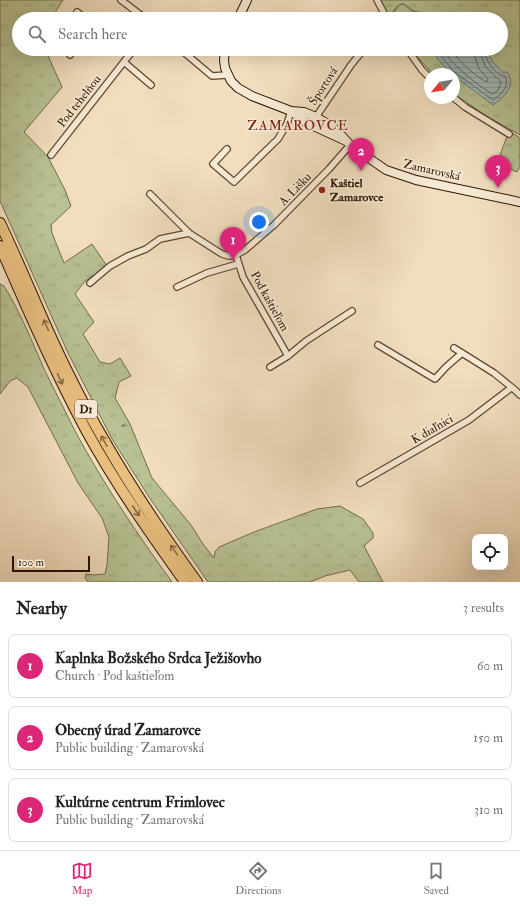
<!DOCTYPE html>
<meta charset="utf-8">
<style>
:root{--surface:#fff;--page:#f2f2f2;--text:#222;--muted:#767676;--line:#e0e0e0;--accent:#db2777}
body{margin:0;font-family:"IM FELL Double Pica",serif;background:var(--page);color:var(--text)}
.controls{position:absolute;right:12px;bottom:12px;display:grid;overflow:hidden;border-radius:8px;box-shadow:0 4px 16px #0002}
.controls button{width:36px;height:36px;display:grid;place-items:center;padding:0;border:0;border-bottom:1px solid var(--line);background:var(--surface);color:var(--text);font:20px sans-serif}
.compass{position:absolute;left:424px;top:68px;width:36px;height:36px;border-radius:50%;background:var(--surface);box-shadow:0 4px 16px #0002;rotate:240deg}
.scale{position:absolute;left:12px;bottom:10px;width:78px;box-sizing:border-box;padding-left:4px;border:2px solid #2c1502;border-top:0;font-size:11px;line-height:14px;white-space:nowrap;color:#2c1502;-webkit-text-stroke:3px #f7ead5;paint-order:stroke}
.you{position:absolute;left:259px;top:222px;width:14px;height:14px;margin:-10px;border:3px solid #fff;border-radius:50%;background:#1a73e8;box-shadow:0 0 0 6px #1a73e833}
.badge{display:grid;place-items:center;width:26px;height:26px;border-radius:50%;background:var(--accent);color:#fff;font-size:13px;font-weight:700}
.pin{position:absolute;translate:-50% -33px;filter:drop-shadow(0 1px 2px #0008)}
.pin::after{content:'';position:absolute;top:21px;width:14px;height:12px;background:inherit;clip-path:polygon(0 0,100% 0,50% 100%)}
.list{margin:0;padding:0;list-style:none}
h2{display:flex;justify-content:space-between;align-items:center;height:52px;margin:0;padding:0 16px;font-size:17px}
h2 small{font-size:13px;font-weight:400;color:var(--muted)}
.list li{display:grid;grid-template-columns:26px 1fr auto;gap:12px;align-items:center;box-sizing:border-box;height:64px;margin:0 8px 8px;padding:0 8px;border:1px solid var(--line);border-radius:8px}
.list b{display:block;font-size:15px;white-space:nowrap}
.list p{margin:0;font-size:13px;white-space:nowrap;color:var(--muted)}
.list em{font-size:13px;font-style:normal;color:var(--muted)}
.icon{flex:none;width:22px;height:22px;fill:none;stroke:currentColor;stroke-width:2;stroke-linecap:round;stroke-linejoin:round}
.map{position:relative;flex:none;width:520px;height:582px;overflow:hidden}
.search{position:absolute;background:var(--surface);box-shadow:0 4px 16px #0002;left:12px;right:12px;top:12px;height:44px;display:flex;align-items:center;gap:10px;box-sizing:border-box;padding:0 14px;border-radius:22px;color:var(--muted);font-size:15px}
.sheet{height:268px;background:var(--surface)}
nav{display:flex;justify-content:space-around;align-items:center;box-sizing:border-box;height:56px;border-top:1px solid var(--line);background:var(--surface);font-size:11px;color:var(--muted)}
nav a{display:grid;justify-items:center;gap:2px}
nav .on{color:var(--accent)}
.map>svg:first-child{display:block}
</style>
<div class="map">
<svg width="520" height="582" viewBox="0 0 520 582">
<defs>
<pattern id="grass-tufts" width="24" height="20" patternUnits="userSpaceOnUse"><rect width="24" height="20" fill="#b8c294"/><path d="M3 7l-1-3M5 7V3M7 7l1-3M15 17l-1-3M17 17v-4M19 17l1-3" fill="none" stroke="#9ea67e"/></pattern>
<pattern id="water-rules" width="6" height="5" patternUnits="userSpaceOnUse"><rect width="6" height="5" fill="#9ebabb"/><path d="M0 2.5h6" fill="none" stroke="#889f9f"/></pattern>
</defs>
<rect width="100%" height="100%" fill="#f2debf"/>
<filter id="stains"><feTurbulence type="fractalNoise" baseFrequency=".005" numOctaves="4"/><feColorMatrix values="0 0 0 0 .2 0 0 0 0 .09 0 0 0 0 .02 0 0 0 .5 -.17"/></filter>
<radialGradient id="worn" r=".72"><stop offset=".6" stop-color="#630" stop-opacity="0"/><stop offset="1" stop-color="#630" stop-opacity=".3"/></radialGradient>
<path fill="url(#grass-tufts)" stroke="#726c4b" d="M0 0H63L51 19H19V49H45L62 87 24 132 48 157 65 190 71 206 51 225 52 233 64 263 92 244 107 266 85 281 75 294 94 322 83 334 100 362 110 364 120 358 131 376 119 382 115 398 130 424 152 478 191 525 203 544 214 558 215 552 219 547 254 532 317 509 340 506 363 519 373 533V538L364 546 383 582H359L350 570 325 576 310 582H208L149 497 112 439 68 353 0 201Z
M378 0H520V135L485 115 454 94V74H433L410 49H501V19H388Z
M509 131 520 138V167L517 172 497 163Z
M0 284 4 286C21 313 32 342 45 371 55 391 65 411 75 431 103 483 137 534 172 582H88L85 578 86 574 94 575 105 574 107 565 109 537 102 518 78 483 28 387 17 378 10 381 0 394Z"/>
<path fill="url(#water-rules)" stroke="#707871" d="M443 49 488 50 492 61 503 72H507C517 86 504 97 493 105L454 76V74H451L436 57Z"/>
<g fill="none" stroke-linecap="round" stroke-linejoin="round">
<path stroke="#65685e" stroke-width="1" d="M445 49 442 57 454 72 493 100C501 95 510 86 505 76 494 75 485 59 484 49
M450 49 448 57C457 68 480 88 493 94L498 90 501 82 485 66 479 49
M456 49V56C461 63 479 79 487 82L488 79 479 69 474 55 473 49"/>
<path stroke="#707871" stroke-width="1.5" d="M393 12C400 4 401 0 411 10L423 14 426 19
M122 426 125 425"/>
<g stroke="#5e4731" stroke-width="8">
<path id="minor" d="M121 0 146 19
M377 0 387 19
M77 12 86 19
M124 49 130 54
M180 49 212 76 227 75
M407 49 422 70 430 78
M70 55 74 49
M124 62 151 85
M454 98 465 107 509 134
M316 117 351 65 364 49
M227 149 213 164 234 182 278 139 287 124 291 111
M51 155 134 49
M150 194 189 233 222 254 229 256 236 255 245 250 274 225 329 169 350 145
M236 255 243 277 288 356
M90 283 110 266 128 256 146 249 160 239 189 233
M177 287 207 273 238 264
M378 345 435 379 446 367 462 353
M454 348 494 373 515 390 520 395
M270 367 288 356 306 341 352 311
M360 483 469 420 511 388"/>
</g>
<g stroke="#2c1502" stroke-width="10">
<path id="secondary" d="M238 19 247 0
M225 49 224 60 225 68 231 81 238 88 252 96 291 111 304 112 316 117 331 126 341 135 350 145 386 170 416 180 520 202
M291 111 307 123 344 140"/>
</g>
<g stroke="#2c1502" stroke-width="12">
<path id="motorway" d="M0 223C24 273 44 326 69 375 105 448 149 516 197 582
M0 246C27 308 54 370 86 430 115 483 150 533 185 582"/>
</g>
<use href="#minor" stroke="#f7ead5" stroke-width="5.5"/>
<use href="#secondary" stroke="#f7ead5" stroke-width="8"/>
<use href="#motorway" stroke="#e9bf80" stroke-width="10"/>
</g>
<defs><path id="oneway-shaft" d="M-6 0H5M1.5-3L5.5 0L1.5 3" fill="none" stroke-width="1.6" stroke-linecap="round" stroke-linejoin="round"/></defs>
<g stroke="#8a6a41">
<use href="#oneway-shaft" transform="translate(46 325) rotate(-114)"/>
<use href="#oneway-shaft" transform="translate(60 379) rotate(64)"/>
<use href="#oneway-shaft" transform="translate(104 441) rotate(-120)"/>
<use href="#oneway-shaft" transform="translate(136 511) rotate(57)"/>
<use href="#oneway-shaft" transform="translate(174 550) rotate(-125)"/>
</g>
<circle fill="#8f2418" stroke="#f7ead5" stroke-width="1.5" cx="322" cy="190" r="4"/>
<g text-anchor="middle" stroke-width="3.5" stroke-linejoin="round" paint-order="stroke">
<rect fill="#f7ead5" stroke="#695541" stroke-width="1" x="75" y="400" width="22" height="18" rx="3"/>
<g font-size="11" font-weight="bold" fill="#2c1502">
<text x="86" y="413">D1</text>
</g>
<g font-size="12" fill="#2c1502" stroke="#f7ead5">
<text transform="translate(323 86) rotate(-57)" y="4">Športová</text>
<text transform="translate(79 101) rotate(-52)" y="4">Pod tehelňou</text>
<text transform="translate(432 170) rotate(13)" y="4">Zamarovská</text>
<text transform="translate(295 189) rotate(-46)" y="4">A. Lišku</text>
<text transform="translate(270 301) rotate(61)" y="4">Pod kaštieľom</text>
<text transform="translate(432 429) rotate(-30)" y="4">K diaľnici</text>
</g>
<g font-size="12" font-weight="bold" fill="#2c1502" stroke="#f7ead5" text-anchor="start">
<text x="330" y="187">Kaštiel<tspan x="330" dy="14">Zamarovce</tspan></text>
</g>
<g font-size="14" letter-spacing="1" fill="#7a1f14" stroke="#f7ead5">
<text x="298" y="130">ZAMAROVCE</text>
</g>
</g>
<rect width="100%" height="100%" filter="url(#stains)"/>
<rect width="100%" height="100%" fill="url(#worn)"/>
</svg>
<div class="controls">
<button><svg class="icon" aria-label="locate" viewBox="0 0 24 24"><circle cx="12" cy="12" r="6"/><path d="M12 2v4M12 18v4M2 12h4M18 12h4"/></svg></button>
</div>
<svg class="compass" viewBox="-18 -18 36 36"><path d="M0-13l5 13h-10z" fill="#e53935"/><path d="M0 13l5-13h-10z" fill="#767676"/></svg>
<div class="scale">100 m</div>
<div class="you"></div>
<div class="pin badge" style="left:233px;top:260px">1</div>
<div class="pin badge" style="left:361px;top:171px">2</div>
<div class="pin badge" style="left:498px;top:188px">3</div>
<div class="search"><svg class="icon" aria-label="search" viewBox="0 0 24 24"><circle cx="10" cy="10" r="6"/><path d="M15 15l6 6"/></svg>Search here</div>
</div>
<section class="sheet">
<h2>Nearby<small>3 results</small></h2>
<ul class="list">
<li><span class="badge">1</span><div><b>Kaplnka Božského Srdca Ježišovho</b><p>Church · Pod kaštieľom</p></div><em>60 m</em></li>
<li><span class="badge">2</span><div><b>Obecný úrad Zamarovce</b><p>Public building · Zamarovská</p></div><em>150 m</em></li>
<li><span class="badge">3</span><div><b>Kultúrne centrum Frimlovec</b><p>Public building · Zamarovská</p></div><em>310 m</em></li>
</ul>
</section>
<nav>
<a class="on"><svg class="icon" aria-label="map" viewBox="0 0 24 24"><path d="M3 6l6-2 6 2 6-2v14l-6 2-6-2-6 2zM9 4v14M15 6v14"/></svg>Map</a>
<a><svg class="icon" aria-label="directions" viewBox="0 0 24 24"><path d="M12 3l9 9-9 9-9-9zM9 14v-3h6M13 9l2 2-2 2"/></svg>Directions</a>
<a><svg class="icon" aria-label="saved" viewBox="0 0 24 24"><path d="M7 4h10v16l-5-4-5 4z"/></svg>Saved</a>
</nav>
